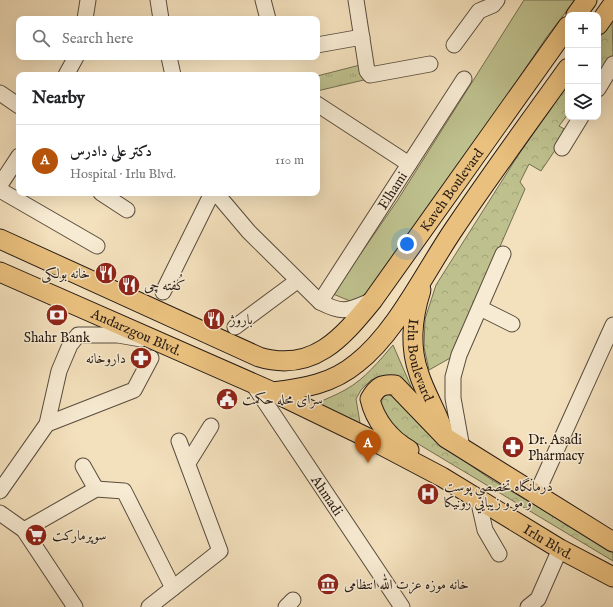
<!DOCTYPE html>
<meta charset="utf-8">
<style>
:root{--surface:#fff;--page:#f2f2f2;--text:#202124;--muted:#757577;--line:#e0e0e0;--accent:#b45309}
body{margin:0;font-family:"IM FELL English",Amiri,serif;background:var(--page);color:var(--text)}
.controls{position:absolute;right:12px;top:12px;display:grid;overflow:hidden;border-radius:8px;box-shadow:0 4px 16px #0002}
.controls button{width:36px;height:36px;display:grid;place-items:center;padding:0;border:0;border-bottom:1px solid var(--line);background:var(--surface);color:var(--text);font:20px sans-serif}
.you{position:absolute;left:407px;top:244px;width:14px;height:14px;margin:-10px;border:3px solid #fff;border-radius:50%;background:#1a73e8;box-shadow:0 0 0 6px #1a73e833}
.badge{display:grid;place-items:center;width:26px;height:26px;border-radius:50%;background:var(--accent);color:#fff;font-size:13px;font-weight:700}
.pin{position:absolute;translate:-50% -33px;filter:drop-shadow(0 1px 2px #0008)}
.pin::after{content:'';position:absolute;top:21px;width:14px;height:12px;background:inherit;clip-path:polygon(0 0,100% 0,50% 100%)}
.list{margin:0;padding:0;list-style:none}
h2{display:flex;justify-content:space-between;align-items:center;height:52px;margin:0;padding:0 16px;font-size:17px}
h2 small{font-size:13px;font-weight:400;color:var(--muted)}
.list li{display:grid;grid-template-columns:26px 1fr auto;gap:12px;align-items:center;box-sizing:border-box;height:72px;padding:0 16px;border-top:1px solid var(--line)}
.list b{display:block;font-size:15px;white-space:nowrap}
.list p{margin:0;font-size:13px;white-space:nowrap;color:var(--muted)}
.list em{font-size:13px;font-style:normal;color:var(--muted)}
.icon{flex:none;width:22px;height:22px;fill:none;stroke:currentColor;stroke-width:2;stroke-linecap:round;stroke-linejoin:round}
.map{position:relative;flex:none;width:613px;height:607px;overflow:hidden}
.search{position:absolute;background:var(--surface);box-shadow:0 4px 16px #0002;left:16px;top:16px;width:304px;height:44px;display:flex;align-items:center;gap:10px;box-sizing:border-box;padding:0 14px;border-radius:8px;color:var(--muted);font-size:15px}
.panel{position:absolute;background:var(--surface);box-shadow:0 4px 16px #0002;left:16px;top:72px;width:304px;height:124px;border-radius:8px}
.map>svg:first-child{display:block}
</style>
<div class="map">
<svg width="613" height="607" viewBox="0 0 613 607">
<defs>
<pattern id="grass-tufts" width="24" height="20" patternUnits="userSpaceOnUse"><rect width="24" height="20" fill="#bec18e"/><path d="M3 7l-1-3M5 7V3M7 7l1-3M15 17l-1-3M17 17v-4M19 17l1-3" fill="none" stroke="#a3a57a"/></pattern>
<pattern id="forest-crowns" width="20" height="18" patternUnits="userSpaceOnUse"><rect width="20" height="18" fill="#bec18e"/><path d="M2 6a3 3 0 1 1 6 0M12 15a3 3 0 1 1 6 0" fill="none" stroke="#a3a57a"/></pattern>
</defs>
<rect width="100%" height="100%" fill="#f3e0bc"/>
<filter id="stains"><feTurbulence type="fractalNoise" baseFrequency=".005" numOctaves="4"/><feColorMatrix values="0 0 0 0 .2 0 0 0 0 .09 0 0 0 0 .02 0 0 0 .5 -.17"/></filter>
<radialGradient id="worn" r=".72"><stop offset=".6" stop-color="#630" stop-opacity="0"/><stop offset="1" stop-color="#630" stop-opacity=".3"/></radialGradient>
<path fill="url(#grass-tufts)" stroke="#726e50" d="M364 64 368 79 317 91V76Z
M393 345 416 398 395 380 378 377 371 380 361 390 356 399 360 423 317 403C326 399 336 395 345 390 365 379 379 361 393 345Z"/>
<path fill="url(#forest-crowns)" stroke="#726e50" d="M612 19 613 55 598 74V40Z
M568 83V114L559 126 568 131 541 171 529 164 520 182 525 189 452 357 429 370 424 347 425 319 436 285 517 157Z
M379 394H388L396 397 441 445 492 480 613 551V561L385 424 375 400Z"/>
<path fill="#bec18e" stroke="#726e50" d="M524 0H575L546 38 405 246 367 296 350 301 333 294 397 201Z"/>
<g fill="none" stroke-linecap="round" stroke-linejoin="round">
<g stroke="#594c3d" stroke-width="17">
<g id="minor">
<path d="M158 0 161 19"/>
<path d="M263 0 268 19"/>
<path d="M356 0 367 71 370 75 430 64"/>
<path d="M85 19 88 0"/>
<path d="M317 45 362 37"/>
<path d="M454 45 479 11 493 5 497 0"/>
<path d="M169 57 173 75"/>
<path d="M66 75 76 57"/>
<path d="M598 89 613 64"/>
<path d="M0 93 19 106"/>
<path d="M317 104 409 164"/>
<path d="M562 148 581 117"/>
<path d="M0 185 19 156"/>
<path d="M0 190 97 246"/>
<path d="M101 193 127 210"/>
<path d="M216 193 249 232 320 302C345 315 348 310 373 300"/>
<path d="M163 292 212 193"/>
<path id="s1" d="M320 302 464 79"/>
<path d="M480 308 512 324"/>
<path d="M235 327 297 281"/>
<path id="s2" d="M253 384 402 607"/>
<path d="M47 424 134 390 151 358"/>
<path d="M462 448 453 398V377L459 355 503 254"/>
<path d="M188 463 211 426"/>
<path d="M83 466 96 489"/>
<path d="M0 491 47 424 59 371 70 345 78 335H118L141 339"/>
<path d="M536 495 613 325"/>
<path d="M478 499 485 530 499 554"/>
<path d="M0 513 24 530 75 607"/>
<path d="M24 530 96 489 124 491 173 588"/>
<path d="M149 607 220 551 179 441"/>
<path d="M286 607 293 600"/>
<path d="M528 607 538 599 560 549"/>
</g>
</g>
<g stroke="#261a13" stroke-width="21">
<g id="major">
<path d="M576 15 587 0"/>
<path d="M598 25 613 4"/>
<path id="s3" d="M0 239 259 357C313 373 342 338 373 300L568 26"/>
<path id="s4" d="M0 272 273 392 366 437 442 477 560 549 613 577"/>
<path id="s5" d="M421 290C412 318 409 346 419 374 425 393 436 410 442 428"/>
<path d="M273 392C304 388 332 384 357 363 396 333 426 270 454 229 491 174 530 121 568 68"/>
<path d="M409 450C390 439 375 421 370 399 377 387 381 384 395 385L446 438 613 542"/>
</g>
</g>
<use href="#minor" stroke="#f7ebd3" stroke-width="15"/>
<use href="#major" stroke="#eac07e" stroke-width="19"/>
</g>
<defs>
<g id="restaurant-disc" transform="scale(1.15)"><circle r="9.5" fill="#8f2418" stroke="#f7ebd3"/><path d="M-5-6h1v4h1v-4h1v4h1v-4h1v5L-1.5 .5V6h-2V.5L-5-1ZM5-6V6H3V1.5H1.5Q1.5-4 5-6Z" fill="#fff"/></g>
<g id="bank-disc" transform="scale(1.15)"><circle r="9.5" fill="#8f2418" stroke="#f7ebd3"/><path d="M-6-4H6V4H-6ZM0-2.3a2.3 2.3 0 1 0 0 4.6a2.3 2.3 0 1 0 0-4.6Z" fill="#fff"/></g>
<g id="pharmacy-disc" transform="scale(1.15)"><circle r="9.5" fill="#8f2418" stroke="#f7ebd3"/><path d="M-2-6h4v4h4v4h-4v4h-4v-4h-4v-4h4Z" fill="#fff"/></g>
<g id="civic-disc" transform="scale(1.15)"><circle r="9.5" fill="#8f2418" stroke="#f7ebd3"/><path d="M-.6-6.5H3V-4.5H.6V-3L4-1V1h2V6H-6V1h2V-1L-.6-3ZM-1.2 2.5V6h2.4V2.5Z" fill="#fff"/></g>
<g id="hospital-disc" transform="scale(1.15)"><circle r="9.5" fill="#8f2418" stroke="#f7ebd3"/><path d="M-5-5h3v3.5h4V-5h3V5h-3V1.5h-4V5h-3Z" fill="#fff"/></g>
<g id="supermarket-disc" transform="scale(1.15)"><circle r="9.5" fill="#8f2418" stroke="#f7ebd3"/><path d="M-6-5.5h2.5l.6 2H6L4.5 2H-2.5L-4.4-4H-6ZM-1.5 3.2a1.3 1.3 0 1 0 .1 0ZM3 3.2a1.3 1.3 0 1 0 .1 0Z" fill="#fff"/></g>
<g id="museum-disc" transform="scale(1.15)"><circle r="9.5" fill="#8f2418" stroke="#f7ebd3"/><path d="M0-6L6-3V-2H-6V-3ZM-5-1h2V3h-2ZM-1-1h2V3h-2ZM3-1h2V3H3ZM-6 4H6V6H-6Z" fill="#fff"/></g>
</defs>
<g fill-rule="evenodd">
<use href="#restaurant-disc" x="106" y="273"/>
<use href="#restaurant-disc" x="129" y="285"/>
<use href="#bank-disc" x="57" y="315"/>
<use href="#restaurant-disc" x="214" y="319"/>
<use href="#pharmacy-disc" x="141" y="358"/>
<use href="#civic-disc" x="227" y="399"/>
<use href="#pharmacy-disc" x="513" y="447"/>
<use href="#hospital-disc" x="428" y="494"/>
<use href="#supermarket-disc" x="36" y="535"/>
<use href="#museum-disc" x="328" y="584"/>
</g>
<g text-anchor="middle" stroke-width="3" stroke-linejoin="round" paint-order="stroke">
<g font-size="14" fill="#261a13" stroke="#f7ebd3">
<text dy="5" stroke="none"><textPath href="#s1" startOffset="133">Elhami</textPath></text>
<text dy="5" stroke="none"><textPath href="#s3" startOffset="557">Kaveh Boulevard</textPath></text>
<text dy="5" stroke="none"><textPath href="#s4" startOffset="149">Andarzgou Blvd.</textPath></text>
<text dy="5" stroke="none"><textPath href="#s5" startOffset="72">Irlu Boulevard</textPath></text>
<text dy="5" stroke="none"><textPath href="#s2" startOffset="134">Ahmadi</textPath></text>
<text dy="5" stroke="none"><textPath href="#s4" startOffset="612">Irlu Blvd.</textPath></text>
</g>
<g font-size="14" fill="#261a13" stroke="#f7ebd3" text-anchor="start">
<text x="90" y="278" text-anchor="end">خانه بولکی</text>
<text x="144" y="290">کُفته چی</text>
<text x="230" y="324">باروژ</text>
<text x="57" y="342" text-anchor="middle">Shahr Bank</text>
<text x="126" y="363" text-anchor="end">داروخانه</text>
<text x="242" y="404">سرای محله حکمت</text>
<text x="528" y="444">Dr. Asadi<tspan x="528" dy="16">Pharmacy</tspan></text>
<text x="444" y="491">درمانگاه تخصصي پوست<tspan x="444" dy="16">و مو و زيبايي رونيكا</tspan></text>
<text x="52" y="540">سوپرمارکت</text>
<text x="344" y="589">خانه موزه عزت الله انتظامی</text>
</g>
</g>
<rect width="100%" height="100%" filter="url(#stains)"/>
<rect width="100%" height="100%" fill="url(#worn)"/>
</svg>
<div class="controls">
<button>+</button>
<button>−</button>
<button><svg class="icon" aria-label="layers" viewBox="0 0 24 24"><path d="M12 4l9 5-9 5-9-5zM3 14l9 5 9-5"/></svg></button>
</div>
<div class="you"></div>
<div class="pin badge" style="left:368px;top:463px">A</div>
<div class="search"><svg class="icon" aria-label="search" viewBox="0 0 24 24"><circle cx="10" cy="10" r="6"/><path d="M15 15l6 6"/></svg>Search here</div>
<section class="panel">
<h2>Nearby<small></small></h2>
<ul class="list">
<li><span class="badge">A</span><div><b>دکتر علی دادرس</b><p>Hospital · Irlu Blvd.</p></div><em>110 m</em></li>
</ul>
</section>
</div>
